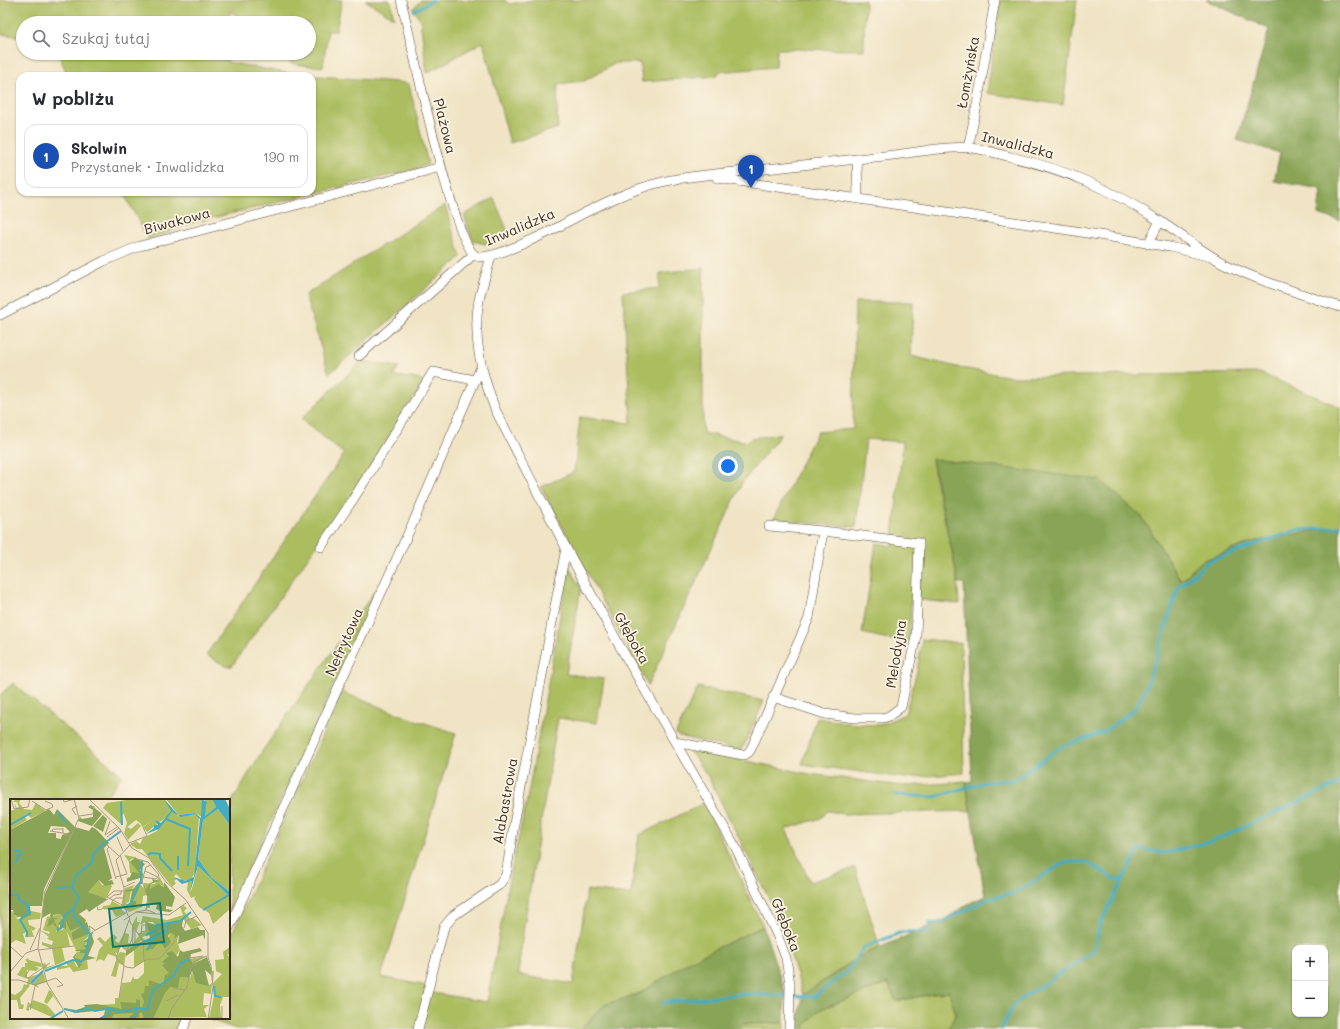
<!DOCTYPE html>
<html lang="pl">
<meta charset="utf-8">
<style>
:root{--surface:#fff;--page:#f2f2f3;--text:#2b2b33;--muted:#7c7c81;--line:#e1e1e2;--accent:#b5179e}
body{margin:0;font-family:Mali,sans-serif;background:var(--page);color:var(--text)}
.controls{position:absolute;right:12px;bottom:12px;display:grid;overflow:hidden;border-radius:8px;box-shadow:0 1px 3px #0004}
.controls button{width:36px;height:36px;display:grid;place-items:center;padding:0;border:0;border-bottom:1px solid var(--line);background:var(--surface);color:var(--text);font:20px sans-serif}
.you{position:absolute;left:728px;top:466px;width:14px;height:14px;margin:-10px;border:3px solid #fff;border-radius:50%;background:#1a73e8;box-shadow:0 0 0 6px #1a73e833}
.badge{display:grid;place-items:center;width:26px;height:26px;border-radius:50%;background:var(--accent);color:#fff;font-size:13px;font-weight:700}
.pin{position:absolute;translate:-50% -33px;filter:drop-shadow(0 1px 2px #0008)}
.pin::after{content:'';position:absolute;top:21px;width:14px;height:12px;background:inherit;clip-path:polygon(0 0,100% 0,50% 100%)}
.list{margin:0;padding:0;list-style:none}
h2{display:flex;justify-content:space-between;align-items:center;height:52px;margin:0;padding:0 16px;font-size:17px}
h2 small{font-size:13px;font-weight:400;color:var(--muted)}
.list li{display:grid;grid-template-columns:26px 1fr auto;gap:12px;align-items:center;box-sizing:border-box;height:64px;margin:0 8px 8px;padding:0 8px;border:1px solid var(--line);border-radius:12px}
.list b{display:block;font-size:15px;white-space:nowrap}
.list p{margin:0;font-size:13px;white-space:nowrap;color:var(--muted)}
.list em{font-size:13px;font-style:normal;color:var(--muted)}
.icon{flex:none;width:22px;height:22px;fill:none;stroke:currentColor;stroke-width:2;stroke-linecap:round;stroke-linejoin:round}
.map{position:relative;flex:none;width:1340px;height:1029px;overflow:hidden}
.search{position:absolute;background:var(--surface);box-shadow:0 1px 3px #0004;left:16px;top:16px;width:300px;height:44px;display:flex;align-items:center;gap:10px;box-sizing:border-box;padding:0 14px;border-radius:22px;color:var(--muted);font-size:15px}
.panel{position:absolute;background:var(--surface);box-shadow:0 1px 3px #0004;left:16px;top:72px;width:300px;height:124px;border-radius:12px}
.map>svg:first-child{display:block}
</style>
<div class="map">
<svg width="1340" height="1029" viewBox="0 0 1340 1029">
<rect width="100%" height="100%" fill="#fcf5e5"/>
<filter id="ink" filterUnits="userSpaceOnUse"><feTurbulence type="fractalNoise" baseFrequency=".025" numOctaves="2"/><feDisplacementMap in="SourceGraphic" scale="8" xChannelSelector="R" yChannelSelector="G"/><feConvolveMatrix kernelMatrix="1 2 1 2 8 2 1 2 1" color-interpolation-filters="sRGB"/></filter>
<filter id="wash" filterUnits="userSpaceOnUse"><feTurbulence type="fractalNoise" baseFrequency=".012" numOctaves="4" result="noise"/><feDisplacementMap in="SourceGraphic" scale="16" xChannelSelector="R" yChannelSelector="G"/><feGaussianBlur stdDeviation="0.9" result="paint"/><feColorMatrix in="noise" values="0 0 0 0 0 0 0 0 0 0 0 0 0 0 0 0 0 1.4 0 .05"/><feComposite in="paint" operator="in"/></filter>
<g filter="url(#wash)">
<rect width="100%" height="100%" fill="#f0e4c5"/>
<path fill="#acbd60" stroke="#74743f" d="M0 0H342L336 31H328L323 67 292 64 282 53H309V23H248L230 11 229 23H23V37L0 34Z
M365 0H390L394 18Z
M421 0H505L509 4 533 0H865L864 50 777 49 776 67 718 72V76L642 82 640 63H616L584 81 558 84 557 117 558 128 510 143 483 42 427 73 420 19 413 9Z
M1000 0H1077L1063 105 987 93Z
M58 53H227V62L292 74 398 82 409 84 428 164 416 169 196 222 148 239 123 192H312V76H68Z
M494 198 510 237 486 244 473 241 464 215Z
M445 205 461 257 329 374 305 295Z
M703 268V433L748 442 751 438 781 434 742 483 648 685 541 487 574 472 580 417 631 423 623 292 659 288 660 273Z
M855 302H913L911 356 961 368 1013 377 1260 373 1340 407V526L1253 542 1202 561 1181 581 1142 517 1009 469 932 460C939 508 957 554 959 604L911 599 909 644 862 633 876 543 892 546 903 442 866 439 856 527 773 520 817 432 853 429Z
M362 361 399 367 393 376 420 379 423 383 347 502 232 666H226L206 655 344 454 301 419Z
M569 566 581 589 566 674 604 679 597 723 558 718 523 932 518 975 573 984 587 890 631 895 639 835 704 803 763 926 684 964 640 993 604 1005 581 1029H236L206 1018H229V940L342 692 406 717 456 733 381 977 423 985 433 993 487 1002 509 880 527 800Z
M381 582 229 912V806L263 750Z
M922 639 961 643 964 773 904 778 802 764 817 718 857 724 880 725 905 714 917 671Z
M13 683 122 775 104 800H11V1018H180L175 1029H0V695Z
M698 687 764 701 744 746 739 750 678 736 676 733Z
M688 749 810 774 904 786 966 782 970 811 843 814 828 811 821 818 786 829 810 882 855 868 880 948 860 956 803 995 781 923 709 778Z
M888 983 896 1001 949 991 956 1015 948 1029H803L805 1025 821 1009Z
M784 1023V1029H737L743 1024Z"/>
<path fill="#89a456" stroke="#62673a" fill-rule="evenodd" d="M1206 0H1340V221L1318 214 1321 189 1274 181 1280 153 1237 140 1269 29Z
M932 459 1100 480 1142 517 1181 581 1202 561 1253 542 1340 526V1029H1247L1242 1026 1228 1029H948L956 1015 949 991 896 1001 888 983 821 1009 805 1025 803 1029H798L799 1018 803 995 860 956 946 919 968 904 985 896 966 782 972 781 964 583H958L953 555ZM1295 948H1325V1014H1295Z
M763 926 785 992 784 1023 743 1024 737 1029H581L604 1005 641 993 684 964Z"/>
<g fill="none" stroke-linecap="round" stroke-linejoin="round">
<path stroke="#42acc1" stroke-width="3" d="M414 11 433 0
M895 795 934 797 986 782 1015 780 1059 748 1104 732 1136 708 1148 683 1178 588 1209 561 1297 530 1340 527
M662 1003 740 994 814 997 849 970 863 948 902 932H928L929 923H940L988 899 1017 892 1065 862H1086L1116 880 1124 878
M1001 1029 1015 1003 1094 951 1100 924 1139 849 1165 853 1213 841 1340 783"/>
</g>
</g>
<g filter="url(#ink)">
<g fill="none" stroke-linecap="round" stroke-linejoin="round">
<g stroke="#564637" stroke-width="10">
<path id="minor" d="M401 0C410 35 453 245 476 256 490 262 554 230 569 221 599 205 629 190 662 182 693 175 726 173 757 170 803 165 848 160 893 155 919 152 945 146 971 148 984 149 998 154 1011 157 1067 170 1110 189 1158 220 1180 234 1201 251 1223 263 1258 281 1302 294 1340 307
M968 148 977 105 995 0
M857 159 858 199
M717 178 1075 231 1170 247 1208 256
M1148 244 1160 221
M491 255C488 270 482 285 479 300 472 338 482 375 495 409L566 548 618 643 736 848 778 937 786 958 790 984 789 1029
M0 315 104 261 140 246 441 167
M359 356 473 255
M769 526 823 531
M321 547 352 501 433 372 475 380
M675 742 743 755 748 753 751 749 809 618 823 531 919 543 916 636 901 707 889 716 883 718H855L825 714 773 697
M229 928 416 516 481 367
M183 1029 188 1018
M418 1029 444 927 454 915 499 885 506 875 514 824 566 548"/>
</g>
<use href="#minor" stroke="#fff" stroke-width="9"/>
</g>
</g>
<g text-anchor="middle" stroke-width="3.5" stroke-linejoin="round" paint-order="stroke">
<g font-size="14" fill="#3b2a1e" stroke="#fcf5e5">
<text transform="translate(968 72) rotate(-80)" y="5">Łomżyńska</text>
<text transform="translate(445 126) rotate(76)" y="5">Plażowa</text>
<text transform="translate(1018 145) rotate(14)" y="5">Inwalidzka</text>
<text transform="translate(177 221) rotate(-15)" y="5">Biwakowa</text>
<text transform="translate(520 227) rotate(-23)" y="5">Inwalidzka</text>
<text transform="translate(632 638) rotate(61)" y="5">Głęboka</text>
<text transform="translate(344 642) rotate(-66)" y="5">Nefrytowa</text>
<text transform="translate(896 654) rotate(-81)" y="5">Melodyjna</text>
<text transform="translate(505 801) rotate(-80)" y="5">Alabastrowa</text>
<text transform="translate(786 925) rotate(68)" y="5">Głęboka</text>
</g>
</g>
<g transform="translate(10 799)">
<rect width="220" height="220" fill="#f0e4c5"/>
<path d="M6 0H11L9 4 14 10 22 11 26 4 30 7V4V8L36 12 21 19 17 15 14 17 17 21 0 31V12L6 10 4 4 7 9 9 8 7 3H3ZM123 0H154L168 17 185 15 189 18 185 73 181 81 173 82 166 75 164 78 167 80 164 82 166 84 162 88 132 50H127L120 45 126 42 130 45 133 39 147 32 159 16 137 33 133 28 142 22 132 28 131 25 126 21 117 28 121 30 128 24 131 27 118 41 114 34 117 24 114 15 111 16 112 26 93 9 97 4ZM156 0H192V18L185 14 168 16ZM195 0H202L206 8 195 17ZM208 10 220 26V93L201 78 188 60 193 21ZM114 56 125 58 120 61 129 74H120L119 63ZM188 67 220 98V110L203 125 199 114 189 108 184 99 186 97 181 99 177 91 178 83 182 82 180 93 182 90ZM149 77 155 88 151 86 140 90 139 88 135 91 139 98 140 109H137V96L133 97 132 108 119 113 112 108V111L116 114 106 118 102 111 92 110 93 107 100 106 102 102 111 107 115 89 125 86 121 91 119 103 116 104 120 107 126 102 122 103 129 85 134 89V84L145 85ZM89 81 92 86 100 85 102 87 96 100 77 93ZM173 106 177 109 174 112 180 120 183 119 192 126 181 130 174 121 146 127 143 123H137L139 136 132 138 136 142 133 144 128 134 136 133 135 123 130 126 133 117 157 121 173 116 170 108ZM0 111 6 116 4 117H11L6 119 10 121 21 112 31 114 30 120 18 121 19 126 26 129 23 132 21 129 24 138H15L16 133 13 135 16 145 6 141 0 145ZM50 115 53 120 46 133 56 129V123L60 132 70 128 61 134 63 140 78 135 79 137 71 144 79 143 74 147 76 150 67 152 75 154 72 162 65 159 67 153 57 133 60 147 52 149 55 162 59 164 63 161 67 168 71 165 68 163 77 161 78 170 63 173 60 168 47 171V167H58L55 162 34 171 32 165 35 164 37 168 45 166 42 150 32 146V143L42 146 43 142 29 137 37 140 39 138 30 131 39 135 40 133 33 131 37 118ZM127 117V123H130L126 133 124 129 123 144 129 137 132 141 116 152 110 147 108 155 105 153 107 157 110 153 116 154 114 167 109 164 106 178 101 177 107 158 98 155 94 162 90 160 86 163 89 151 93 146 87 140 90 138 95 143 103 135 107 138 105 142 109 144 116 130 115 134 119 135 118 144 122 145V126ZM160 134 169 135 167 142 170 151 166 157 180 160 195 157 170 176 168 189 170 178 180 179 182 172 183 177 199 186 202 184 201 195 194 194 193 206H199L194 210 197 218 93 220 100 212 89 206 105 205V199H109L112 184 121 183 123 177 124 180H128L134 174V162L124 168V151L137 143 139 144 137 151 143 150 150 143 155 150ZM220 148V156L217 155 220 159V198H213L210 206 211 219H199L204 197 201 172H204L203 184 212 175 206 172 205 161 214 160 213 153ZM18 159 19 161 31 164 32 168 24 167 29 169 26 172 17 171V179L29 175 28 177 20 184 19 187 33 173 36 183 27 186 29 189 21 185 10 199 11 205 14 206 13 210H9L7 201H0V194L5 196 12 191 14 185 17 186 18 180 7 176 12 168H15V164H18L15 161ZM39 191 41 192 50 207 43 197 37 205 34 203ZM23 201 37 206 45 215 44 219 19 208V212L16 211 18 203 21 205Z" fill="#acbd60"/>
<path d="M81 6 92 15 82 27 68 22 70 18 72 20 83 18V11L78 8ZM39 10 44 16 47 10 65 28 34 90 32 107H20L21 116 10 121 11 118 4 116 3 111H0V31ZM41 27 55 28 60 33 52 36 51 40 46 39V34H38ZM93 16 97 20 93 33 83 27ZM65 28 79 32 82 28 86 30 99 44 94 49 102 79 98 82 102 81 104 85 95 87 89 81 78 93 97 100 79 113 77 110 69 115 76 121 75 124 77 123 80 134 84 132 82 136 84 143 78 157 86 159 68 163 72 165 69 169 63 158 67 153 65 159 72 161 75 154H70V152H66L65 151 76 150 73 146H76L79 143 70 144 79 139V135L63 141 61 134 70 128 60 132 56 123V130L52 129 47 134V129L43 125 46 124V127L50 129V125H48L53 119 50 115 43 116V119H49L44 120 45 123 37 128 39 120 42 119 40 117 41 114 32 119 34 97ZM125 58 135 65 130 71 133 75 132 85H129L122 102H126V105L119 108 122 92 116 93 115 89 116 91 123 90 130 82V79L117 83V79L120 78 122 73 129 74 120 63ZM142 80 150 82 140 85V90L148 85 154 88V83L165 98 162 108 156 107V110L163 111 160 113 150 112 146 110 147 106 139 104 135 91 140 84 143 83ZM173 121 172 127 175 132 188 128 190 131H195V141L193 136 168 145 169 136 164 140 165 136 160 134 158 137 161 143 155 150 150 143 143 150 134 152 138 149 139 144 136 143 116 157V152L126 145 140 139 136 123 146 126ZM190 149 192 152 181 155 180 159 183 165 197 158 201 169V176L195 171 199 187 186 184 182 172 179 179 170 178 168 189 160 188 155 194 143 220H134L132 213 129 214V218L121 220 119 218 124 214 104 215 101 220H88L94 216 95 211 65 214 53 209 66 211 75 208 74 206 87 205 112 210 110 203 126 204V200L130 201V207L132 209 134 202 131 195 134 194 135 187H139V181L153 186 155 176 159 174 152 166 155 165 152 163 159 157 156 154 162 152 168 158 170 151 173 153Z" fill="#89a456" fill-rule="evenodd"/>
<path d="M154 0 168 16 185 14 191 19 192 0 198 4 196 5 195 17 206 8 202 0H215L220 10V26L208 10 193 21 188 60 201 78 220 93V98L188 67 180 93 182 82 172 85 164 78 175 82 184 78 190 20 185 15 171 18 162 13 149 30 136 35 144 29V26H148L145 21 151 24 161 12Z" fill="#42acc1"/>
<path fill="none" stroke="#42acc1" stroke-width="2" d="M111 3 112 26M48 13 56 24M156 20 180 30 178 67M0 26 21 14M96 43 111 32M4 51 11 53 5 64M138 56 141 54 150 55V59L162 72M168 57V71M47 89 60 88M0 96H8L9 100 19 107 17 109 20 113 10 121 12 124M115 108 121 104 131 82 132 61M193 111 219 96M12 124 17 133V138M47 131 51 129 55 116 62 111M136 136 145 132 147 126 170 122 181 113M134 143 145 138M137 151 145 137 157 131 158 125M75 159 80 135 65 119 63 111 69 99 62 88 66 77 82 63 83 56 95 43M35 172 63 161 71 163 75 159M21 184 33 172M204 187 205 197 211 198M54 210 67 213 77 209 85 212 100 209 110 213 129 209 137 211 143 191 163 177 171 164 179 160M40 220 53 212M90 220 99 215 100 209M120 220 126 216 127 210"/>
<path fill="none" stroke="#a89a82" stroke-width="1" d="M1 0 4 10 18 8 20 0M53 0 54 3 65 0M79 0 110 30 122 49 139 59 156 83 175 100 198 134V158L201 167 203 188 198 220M22 2 36 11 43 8 42 5 35 2M66 16 62 10 67 7M69 17 83 15 84 7M53 29V34L61 37M40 32 53 34M42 32 43 30H53M95 36 107 28M95 36 100 22M97 38 109 29M107 38 113 52M119 44 137 37 133 28M97 46 109 57M99 48 97 50 106 80M127 60 138 63 149 76M135 72 148 78M106 78 117 75 110 56M133 78 146 80 149 76M114 88 125 83M99 100 104 96 111 95V92M102 102 106 99H114M114 107 97 98 104 92H114M92 110 88 111 87 107 98 100M136 111 138 98 132 82 136 68 141 66M126 113 159 116 176 104M118 117 114 106V89L106 61 120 46M119 117 120 123 133 142 134 162M114 121 126 113 137 111 145 114M119 121 106 159 116 168 123 169 137 160H149L167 140M174 129 176 122 187 117M84 132 116 114M80 133 79 127 85 131M128 135H131L132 126H136V132L131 133M125 144V131M0 147 12 158M20 151 30 129M28 151 64 147M117 152 122 140 123 129M180 157V159L193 157M19 171 15 178 18 179 40 164M0 173 16 154 28 150M0 181H9L25 186 46 179 53 186 47 188M163 189 175 191M109 199 114 167M156 202 168 196M20 211 25 187M198 219H212V207M59 220 37 184 28 149 35 92 69 19 64 0M158 220 162 209 177 188 181 169 187 165 183 163 197 157"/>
<path fill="#0f766e" fill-opacity="0.15" stroke="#0f766e" stroke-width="2" d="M150 104 154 143 103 148 99 110Z"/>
<rect width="220" height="220" fill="none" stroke="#3b2a1e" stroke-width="2"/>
</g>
</svg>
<div class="controls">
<button>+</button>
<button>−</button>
</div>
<div class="you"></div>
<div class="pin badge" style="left:751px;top:188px;background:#1a4fb4">1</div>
<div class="search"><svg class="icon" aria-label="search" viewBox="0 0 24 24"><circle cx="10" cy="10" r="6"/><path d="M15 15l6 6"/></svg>Szukaj tutaj</div>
<section class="panel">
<h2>W pobliżu<small></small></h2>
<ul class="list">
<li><span class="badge" style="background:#1a4fb4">1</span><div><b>Skolwin</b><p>Przystanek · Inwalidzka</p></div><em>190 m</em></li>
</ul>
</section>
</div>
